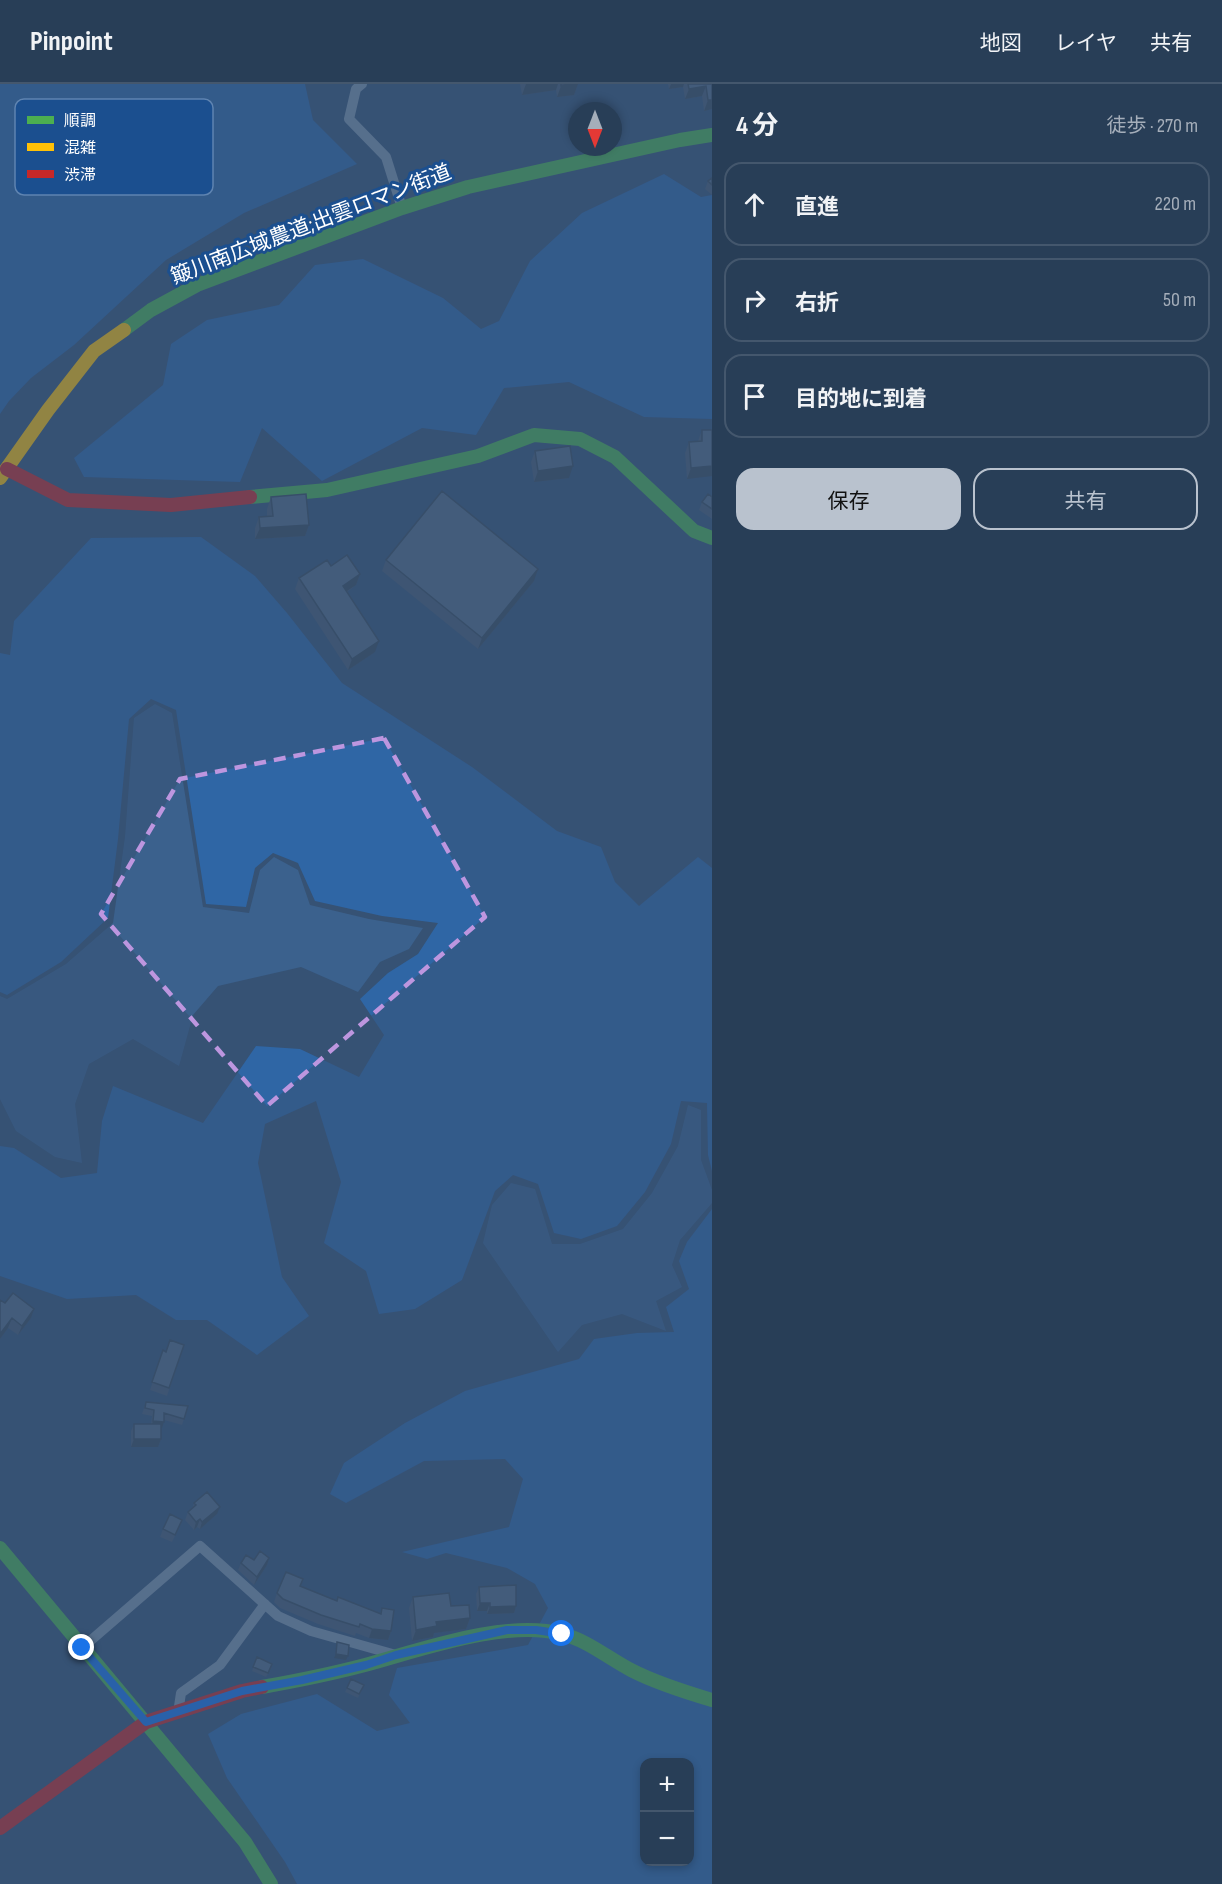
<!DOCTYPE html>
<html lang="ja">
<meta charset="utf-8">
<style>
:root{--surface:#283e57;--page:#344961;--text:#f1f3f6;--muted:#a5aeba;--line:#44576d;--accent:#b9c2ce}
body{margin:0;font-family:"Sofia Sans Condensed","Noto Sans JP",sans-serif;background:var(--page);color:var(--text)}
.controls{position:absolute;right:18px;bottom:18px;display:grid;overflow:hidden;border-radius:12px;box-shadow:0 3px 9px #0003}
.controls button{width:54px;height:54px;display:grid;place-items:center;padding:0;border:0;border-bottom:2px solid var(--line);background:var(--surface);color:var(--text);font:30px sans-serif}
.compass{position:absolute;left:568px;top:18px;width:54px;height:54px;border-radius:50%;background:var(--surface);box-shadow:0 3px 9px #0003;rotate:180deg}
.stop{position:absolute;width:18px;height:18px;margin:-14px;border:4px solid #1a73e8;border-radius:50%;background:#fff}
.stop.end{background:#1a73e8;border-color:#fff;box-shadow:0 2px 6px #0008}
.list{margin:0;padding:0;list-style:none}
h2{display:flex;justify-content:space-between;align-items:center;height:78px;margin:0;padding:0 24px;font-size:26px}
h2 small{font-size:20px;font-weight:400;color:var(--muted)}
.list li{display:grid;grid-template-columns:39px 1fr auto;gap:18px;align-items:center;box-sizing:border-box;height:84px;margin:0 12px 12px;padding:0 12px;border:2px solid var(--line);border-radius:18px}
.list b{display:block;font-size:22px;white-space:nowrap}
.list em{font-size:20px;font-style:normal;color:var(--muted)}
.actions{display:flex;gap:12px;padding:18px 24px}
.actions a{flex:1;padding:14px 0;border:2px solid var(--accent);border-radius:18px;text-align:center;font-size:21px;color:var(--accent)}
.actions .main{background:var(--accent);color:#111}
.icon{flex:none;width:33px;height:33px;fill:none;stroke:currentColor;stroke-width:2;stroke-linecap:round;stroke-linejoin:round}
.map{position:relative;flex:none;width:712px;height:1800px;overflow:hidden}
header{display:flex;align-items:center;gap:36px;box-sizing:border-box;height:84px;padding:0 30px;background:var(--surface);border-bottom:2px solid var(--line)}
header strong{font-size:28px}
nav{display:flex;gap:33px;margin-inline-start:auto;font-size:21px}
main{display:flex}
aside{flex:1;background:var(--surface)}
.map>svg:first-child{display:block}
</style>
<header>
<strong>Pinpoint</strong>
<nav><a>地図</a><a>レイヤ</a><a>共有</a></nav>
</header>
<main>
<div class="map">
<svg width="712" height="1800" viewBox="0 0 712 1800">
<rect width="100%" height="100%" fill="#365274"/>
<path fill="#2f66a5" fill-rule="evenodd" d="M0 0H305L313 36 357 80 244 129 166 176 74 261 31 294 9 317 0 330Z
M664 90 701 113 712 111V335L644 333 569 298 504 304 476 351 422 344 322 397 262 344 240 398 84 393 74 374 163 301 171 260 207 236 279 221 315 181 363 175 443 214 481 245 499 237 530 177 582 129Z
M201 453 255 492 287 529 342 599 472 683 557 747 601 763 615 798 639 822 698 773 712 784V1087L708 1071 707 1019 681 1017 671 1060 645 1108 617 1142 581 1155 554 1149 538 1100 513 1091 495 1107 462 1196 415 1225 379 1230 366 1187 324 1159 341 1098 316 1017 265 1040 258 1079 282 1193 309 1232 257 1271 207 1236H176L136 1211 67 1215 0 1192V1062L14 1064 61 1094 97 1089 102 1037 113 1002 203 1039 256 962 300 965 359 993 384 951 360 915 388 889 418 870 438 839 382 832 315 817 298 779 273 769 255 784 246 823 206 820 176 626 151 615 129 635 118 755 108 834 61 878 7 911 0 908V569L10 571 14 537 91 454Z
M712 1125V1800H297L285 1778 227 1694 208 1650 241 1630 317 1610 377 1647 410 1639 389 1611 397 1584 528 1561 548 1524 535 1500 507 1484 446 1469 427 1475 402 1468 509 1443 523 1395 505 1375 424 1377 346 1419 330 1410 344 1379 405 1339 465 1307 579 1275 594 1255 637 1249 674 1248 666 1223 689 1205 679 1177 687 1158ZM644 1678H690V1778H644Z"/>
<path fill="#3b618d" d="M155 620 172 629 203 823 249 829 260 786 274 773 298 786 310 821 369 835 423 844 409 865 380 878 358 908 301 883 218 902 193 931 179 982 133 955 89 980 75 1020 82 1079 55 1073 16 1047 0 1015V912L7 915 66 880 113 839 125 753 134 634Z
M688 1021 701 1026V1076L712 1106V1119L680 1156 672 1181 682 1203 656 1217 666 1247 622 1230 582 1241 558 1268 483 1159 492 1121 511 1099 535 1105 552 1160H580L623 1145 652 1109 678 1062Z"/>
<g fill="none" stroke-linecap="round" stroke-linejoin="round">
<path stroke="#7d92a8" stroke-width="10" d="M362 0 356 5 349 35 386 73 402 124
M82 1564 200 1462 278 1532 311 1547 396 1571
M178 1629 181 1609 220 1581 265 1520"/>
<path stroke="#4caf50" stroke-width="14" d="M124 246 151 226 197 201 402 124 468 103 680 56 712 51
M250 413 327 406 478 372 534 351 580 355 615 373 694 447 712 454
M0 1464 245 1758 271 1800
M262 1603C296 1597 331 1590 365 1581 421 1566 505 1535 562 1550 587 1556 608 1574 631 1586 656 1599 685 1608 712 1616"/>
<path stroke="#ffc107" stroke-width="14" d="M0 394 48 326 94 267 124 246"/>
<path stroke="#c62828" stroke-width="14" d="M7 385 68 416 171 421 250 413
M0 1744 146 1638 242 1607 262 1603"/>
</g>
<path fill="#475a72" d="M520 0H578L574 11 557 13 556 6 522 11Z
M668 0H712V25L704 27 702 12 685 15 683 3 669 5Z
M712 94V111L705 105 708 97Z
M702 346H712L687 395 685 369 689 358 698 357Z
M535 367 569 394 534 398 531 378Z
M271 413 309 441 305 452 255 455V444L259 433 267 432V425Z
M712 413V435L699 426 702 418Z
M386 476 534 497 478 565 382 487Z
M331 482 360 490 356 501 347 508 375 568 348 586 295 505 299 494Z
M0 1216 31 1234 18 1251 8 1244 0 1255Z
M184 1261 167 1312 150 1306 163 1266 166 1268Z
M146 1318 184 1335 182 1341 164 1336 161 1343V1355L158 1363H131V1347L134 1340H151L152 1332 142 1330Z
M194 1419 217 1430 200 1445 197 1443 194 1446 185 1436 188 1428 192 1425Z
M179 1444 172 1458 160 1453 163 1445Z
M269 1474 267 1481 254 1501 238 1486 241 1479Z
M301 1502 337 1517 380 1530 382 1524 391 1547 388 1556 369 1554 356 1549 355 1552 318 1540 280 1524 274 1518 277 1509Z
M479 1503 516 1522 514 1529 487 1530V1527H477L476 1510Z
M413 1513 451 1522 470 1534 466 1545 434 1549 433 1553 412 1557 409 1524Z
M257 1573 271 1584 266 1593 252 1587Z
M364 1601 358 1614 345 1608 347 1604Z"/>
<path fill="#394a5c" d="M526 0H558L556 6 522 11Z
M578 0 574 11 557 13 561 2Z
M671 0H684L683 3 669 5Z
M706 2 702 12 685 15 689 5Z
M708 16H712V25L704 27Z
M573 382 569 394 534 398 538 387Z
M712 382V392L687 395 691 384Z
M309 441 305 452 255 455 260 444Z
M538 485 534 497 478 565 482 554Z
M360 490 356 501 338 513 343 502Z
M379 557 375 568 348 586 352 575Z
M34 1225 31 1234 18 1251 22 1242Z
M12 1234 8 1244 0 1255V1250Z
M153 1337 164 1338 162 1344 151 1343Z
M134 1355H161L158 1363H131Z
M220 1423 217 1430 200 1445 202 1438Z
M200 1435 197 1443 194 1446 196 1438Z
M269 1474 267 1481 254 1501 257 1493Z
M480 1519H490L487 1527H477Z
M516 1522 514 1529 487 1530 490 1523Z
M470 1534 466 1545 434 1549 433 1553 412 1557 416 1546 436 1538Z
M372 1545 391 1547 388 1556 369 1554Z
M336 1570 348 1572 346 1576 334 1574Z"/>
<path fill="#526984" stroke="#394a5c" stroke-width="1.5" d="M561 0H577L561 2Z
M688 0H712V16H708L706 2 689 5Z
M712 94V101L708 97Z
M702 346H712V382L691 384 689 358 702 357Z
M570 362 573 382 538 387 535 367Z
M442 407 538 485 482 554 386 476Z
M306 410 309 441 260 444 259 433 273 432 271 413Z
M708 410 712 413V425L702 418Z
M347 471 360 490 343 502 379 557 352 575 299 494 327 476 331 482Z
M13 1209 34 1225 22 1242 12 1234 0 1250V1216L5 1219Z
M170 1256 184 1261 169 1304 152 1298 163 1266 166 1268Z
M146 1318 188 1322 184 1335 164 1329V1338L153 1337 154 1326 145 1324Z
M134 1340H161V1355H134Z
M207 1408 220 1423 202 1438 200 1435 196 1438 188 1428 196 1421 194 1419Z
M170 1430 182 1436 175 1451 163 1445Z
M260 1467 269 1474 257 1493 241 1479 246 1471 254 1476Z
M286 1488 303 1495 300 1502 337 1517 338 1513 381 1530 382 1524 394 1526 391 1547 372 1545 360 1540 359 1543 321 1531 283 1515 277 1509Z
M516 1501V1522L490 1523V1519H480L479 1503Z
M449 1509 451 1522 469 1521 470 1534 436 1538 437 1542 416 1546 413 1513Z
M337 1558 349 1561 348 1572 336 1570Z
M257 1573 272 1580 268 1589 253 1583Z
M351 1595 364 1601 359 1610 347 1604Z"/>
<g fill="none" stroke-linecap="round" stroke-linejoin="round">
<path stroke="#1a73e8" stroke-width="8" d="M82 1564 146 1638 242 1607 302 1596 366 1581 396 1571 507 1546H536L562 1550"/>
</g>
<path d="M0 0H712V1800H0ZM384 654 485 833 267 1022 101 830 180 695Z" fill="#365274" fill-opacity=".55" fill-rule="evenodd"/>
<path fill="none" stroke="#bd96df" stroke-width="4.5" stroke-dasharray="12 8" stroke-linejoin="round" d="M384 654 485 833 267 1022 101 830 180 695Z"/>
<g text-anchor="middle" stroke-width="6" stroke-linejoin="round" paint-order="stroke">
<g font-size="21" fill="#fff" stroke="#1b4f8f">
<text transform="translate(311 140) rotate(-21)" y="7">簸川南広域農道;出雲ロマン街道</text>
</g>
</g>
<rect x="15" y="15" width="198" height="96" rx="9" fill="#1b4f8f" stroke="#5f84b1" stroke-width="1.5"/>
<rect x="27" y="32" width="27" height="8" fill="#4caf50"/>
<rect x="27" y="59" width="27" height="8" fill="#ffc107"/>
<rect x="27" y="86" width="27" height="8" fill="#c62828"/>
<g font-size="16" fill="#fff">
<text x="64" y="42">順調</text>
<text x="64" y="69">混雑</text>
<text x="64" y="96">渋滞</text>
</g>
</svg>
<div class="controls">
<button>+</button>
<button>−</button>
</div>
<svg class="compass" viewBox="-18 -18 36 36"><path d="M0-13l5 13h-10z" fill="#e53935"/><path d="M0 13l5-13h-10z" fill="#a5aeba"/></svg>
<div class="stop" style="left:562px;top:1550px"></div>
<div class="stop end" style="left:82px;top:1564px"></div>
</div>
<aside>
<h2>4 分<small>徒歩 · 270 m</small></h2>
<ul class="list">
<li><svg class="icon" aria-label="ahead" viewBox="0 0 24 24"><path d="M12 20V5M6 11l6-6 6 6"/></svg><div><b>直進</b></div><em>220 m</em></li>
<li><svg class="icon" aria-label="right" viewBox="0 0 24 24"><path d="M7 20v-9h11M14 6l5 5-5 5"/></svg><div><b>右折</b></div><em>50 m</em></li>
<li><svg class="icon" aria-label="arrive" viewBox="0 0 24 24"><path d="M6 21V4h12l-3 4 3 4H6"/></svg><div><b>目的地に到着</b></div></li>
</ul>
<div class="actions"><a class="main">保存</a><a>共有</a></div>
</aside>
</main>
